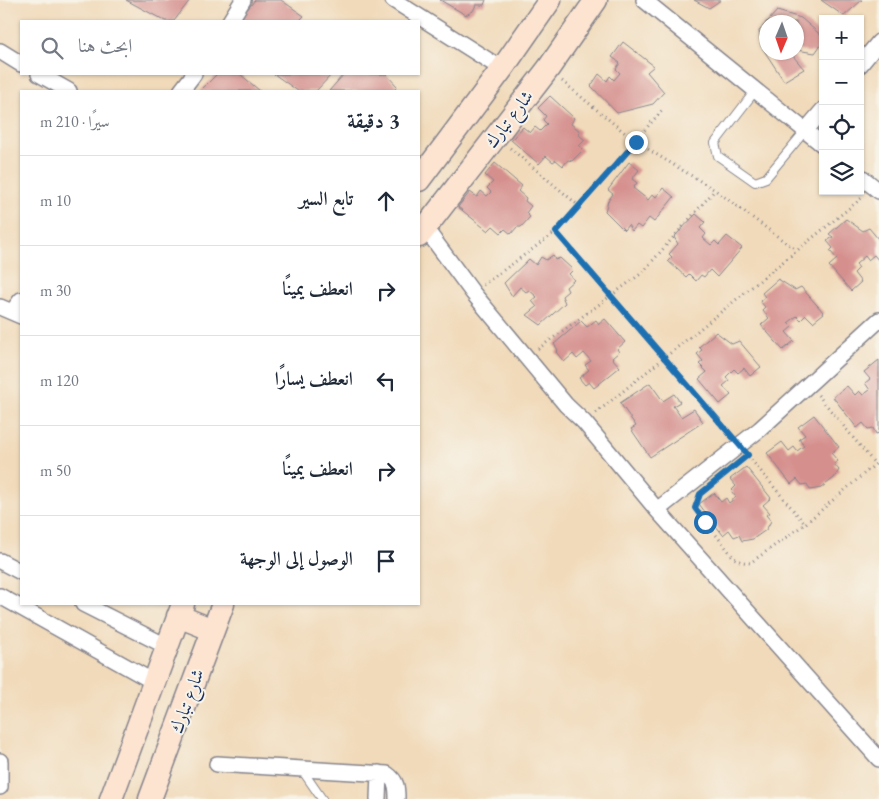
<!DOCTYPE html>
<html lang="ar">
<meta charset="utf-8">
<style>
:root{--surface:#fff;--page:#f6f6f7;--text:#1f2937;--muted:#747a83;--line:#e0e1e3}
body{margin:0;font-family:"EB Garamond",Amiri,serif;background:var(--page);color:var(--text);direction:rtl}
.controls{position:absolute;right:15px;top:15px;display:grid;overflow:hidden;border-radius:0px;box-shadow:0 1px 4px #0004}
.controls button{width:45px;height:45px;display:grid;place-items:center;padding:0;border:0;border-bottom:1px solid var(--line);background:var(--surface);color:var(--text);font:25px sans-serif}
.compass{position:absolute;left:759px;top:15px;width:45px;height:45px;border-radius:50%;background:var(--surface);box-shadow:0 1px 4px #0004;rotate:182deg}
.stop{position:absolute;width:15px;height:15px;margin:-11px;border:4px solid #1f6fb2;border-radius:50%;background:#fff}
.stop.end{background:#1f6fb2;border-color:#fff;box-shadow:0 1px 5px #0008}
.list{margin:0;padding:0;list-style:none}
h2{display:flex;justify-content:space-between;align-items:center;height:65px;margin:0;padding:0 20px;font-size:21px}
h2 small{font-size:16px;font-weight:400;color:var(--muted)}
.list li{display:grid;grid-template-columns:32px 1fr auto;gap:15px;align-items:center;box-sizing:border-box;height:90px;padding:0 20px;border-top:1px solid var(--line)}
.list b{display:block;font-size:19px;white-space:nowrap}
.list em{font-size:16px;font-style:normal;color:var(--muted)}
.icon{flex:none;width:28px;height:28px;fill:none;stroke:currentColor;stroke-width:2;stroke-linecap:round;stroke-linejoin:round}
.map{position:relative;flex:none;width:879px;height:799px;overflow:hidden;direction:ltr}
.search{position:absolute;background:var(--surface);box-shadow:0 1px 4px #0004;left:20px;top:20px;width:400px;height:55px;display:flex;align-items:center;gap:12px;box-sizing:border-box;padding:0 18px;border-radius:0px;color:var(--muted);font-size:19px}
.panel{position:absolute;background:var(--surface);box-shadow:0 1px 4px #0004;left:20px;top:90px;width:400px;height:515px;border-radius:0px;direction:rtl}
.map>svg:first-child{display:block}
</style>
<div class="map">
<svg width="879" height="799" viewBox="0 0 879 799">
<rect width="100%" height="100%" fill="#f7f3e8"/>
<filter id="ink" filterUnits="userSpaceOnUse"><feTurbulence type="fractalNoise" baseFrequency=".02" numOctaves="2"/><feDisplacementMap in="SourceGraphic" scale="10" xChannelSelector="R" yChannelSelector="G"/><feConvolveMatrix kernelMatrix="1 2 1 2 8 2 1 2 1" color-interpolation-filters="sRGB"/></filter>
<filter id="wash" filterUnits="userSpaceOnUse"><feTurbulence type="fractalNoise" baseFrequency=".0096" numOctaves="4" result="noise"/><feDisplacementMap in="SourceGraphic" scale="20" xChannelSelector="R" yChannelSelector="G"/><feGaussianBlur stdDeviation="1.12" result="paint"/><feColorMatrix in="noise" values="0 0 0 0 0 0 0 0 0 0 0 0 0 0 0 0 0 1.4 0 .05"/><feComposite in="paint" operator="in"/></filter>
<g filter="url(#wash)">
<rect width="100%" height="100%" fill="#f1daba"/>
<g id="blocks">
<path fill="#d5908e" d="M126 0H190L174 21H165Z
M255 0H281L304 16 299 21H238Z
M440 0H486L484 5H476L473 11 466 15Z
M694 0H721L709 8Z
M821 0H862L844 16Z
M777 11 801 18 823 37V42L815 53 796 50V22H766V52H795L793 56 804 69 784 81 761 46 759 31Z
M623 42 654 66 647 72 664 92 653 104 617 113 591 86 599 74 607 81 610 76 614 80 620 73 616 69 620 63 612 57Z
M217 74H240L260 91H200Z
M274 74H332L316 91H298Z
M344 74H386L397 86 394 91H329Z
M550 96 574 118 571 124 580 131 579 135 585 140 579 146 583 150 572 161 568 160 563 166 556 160 553 162 546 156 539 164 511 140 523 127 530 133 535 127 540 131 547 124 543 120 546 116 538 108Z
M629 162 639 170 632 179 637 183 633 188 648 200 653 194 656 197 663 188 674 197 654 222 649 218 641 228 637 225 632 231 628 225 624 230 605 211 608 201 613 194 608 190Z
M495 163 522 186 518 191 526 198 525 201 531 206 526 213 530 217 521 227H517L511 234 505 229 501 233 493 226 488 231 458 207 470 192 477 197 481 191 487 196 491 192 487 188 493 182 485 175Z
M696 214 705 222 700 228 706 234 703 238 711 245 715 241 719 245 727 236 742 248 717 277 710 270 704 277 701 275 696 281 689 274 686 277 668 261 672 257 669 254 678 244 674 237Z
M846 219 863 231 869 228 879 240V261L874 255 868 260 865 256 856 264 859 268 854 273 861 282 851 291 829 266 837 259 830 251 833 248 827 241 833 237 829 234Z
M553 255 555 260 560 258 573 270 569 274 574 280 566 287 568 291 562 296 565 303 541 325 527 315 537 307 532 301 537 297 529 290 526 292 520 287 512 296 504 283 529 259 536 265 541 257 546 260Z
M778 279 795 290 801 287 824 313 813 322 806 315 801 320 797 316 788 323 792 327 786 332 794 341 783 350 761 325 769 318 762 310 765 307 760 301 765 297 762 293Z
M605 319 625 342 617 349 619 352 612 358 620 367 594 388 589 382 585 385 579 378 589 370 585 365 591 361 584 353 577 359 573 354 564 362 556 352 558 350 554 344 581 321 587 327 596 320 599 324Z
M716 332 732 344 739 341 761 367 750 376 744 368 738 373 734 369 726 377 729 381 723 386 731 395 720 404 699 379 707 372 699 364 703 361 697 354 702 350 699 347Z
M879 360V433L876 434 873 428 868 429 863 423 857 428 833 397 847 386 855 395 859 391 863 395 870 390 865 383 870 379 864 372Z
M650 383 663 401 674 394 680 402 673 406 681 417 694 409 703 422 650 457 631 429 636 426 620 403Z
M814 415 839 447 831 453 838 461 834 464 839 470 834 478 821 488 810 490 807 484 802 485 797 479 791 484 767 453 782 442 789 451 794 447 797 451 804 446 799 439 805 435 798 427Z
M746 467 771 498 763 505 770 513 766 515 771 521 766 530 753 539 742 541 739 535 734 537 729 530 723 535 699 504 714 493 721 502 726 498 729 503 736 497 731 491 736 486 730 479Z"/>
</g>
</g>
<g filter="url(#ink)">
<use href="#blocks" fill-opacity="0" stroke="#86848c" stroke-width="1"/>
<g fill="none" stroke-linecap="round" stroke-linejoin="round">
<g stroke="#86848c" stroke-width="10">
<path id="lane" d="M755 91 715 143 718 156 755 182 766 178 805 131
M302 770 322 799"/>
</g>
<g stroke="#86848c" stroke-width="18">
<path id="street" d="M393 0 502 69
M644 0 823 145
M230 21 243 0
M0 51 21 64
M860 65 879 42
M39 74 69 91
M181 91 194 74
M805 131 823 110
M860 176 879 191
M425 228 473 293 566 405 584 422 657 510 879 759
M0 307 21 316
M12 312 21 300
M657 510 760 429 879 320
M0 561 21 572
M0 596 154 682
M83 604 166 646
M0 761V787
M217 764 387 774C397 781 397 788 397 799
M378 799 379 773"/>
</g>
<g stroke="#86848c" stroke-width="25">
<path id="secondary" d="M419 180 502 69 550 0
M419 236 548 69 596 0
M178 616 213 630
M111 799 183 604
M150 799 223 604"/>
</g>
<path stroke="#86848c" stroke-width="3" stroke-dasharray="1 4" stroke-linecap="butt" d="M562 81 636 142 715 190 796 250
M510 148 578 205
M556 232 729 435
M483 285 556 232 664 108
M538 349 642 273 715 190
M818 395 875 464
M596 413 863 197
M748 456 805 524
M699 498 695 508 734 558 742 562 750 563 805 524 879 461"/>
<use href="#lane" stroke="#fff" stroke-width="8"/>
<use href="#street" stroke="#fff" stroke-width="15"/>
<use href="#secondary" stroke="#fde4d1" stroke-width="22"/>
</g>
</g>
<g fill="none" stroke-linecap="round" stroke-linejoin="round" filter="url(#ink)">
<path stroke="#1f6fb2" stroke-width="6" d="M636 142 556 232 748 455 700 494 695 508 705 522"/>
</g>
<g text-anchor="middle" stroke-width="4" stroke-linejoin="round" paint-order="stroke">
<g font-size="18" fill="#1b2f5e" stroke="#f7f3e8">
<text transform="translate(509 119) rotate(-53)" y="6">شارع تبارك</text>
<text transform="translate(187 701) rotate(-70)" y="6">شارع تبارك</text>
</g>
</g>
</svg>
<div class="controls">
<button>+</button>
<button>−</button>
<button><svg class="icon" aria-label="locate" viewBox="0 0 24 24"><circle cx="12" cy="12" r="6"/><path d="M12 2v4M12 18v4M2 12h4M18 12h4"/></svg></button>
<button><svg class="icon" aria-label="layers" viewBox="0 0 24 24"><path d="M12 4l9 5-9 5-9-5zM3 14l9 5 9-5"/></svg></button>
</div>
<svg class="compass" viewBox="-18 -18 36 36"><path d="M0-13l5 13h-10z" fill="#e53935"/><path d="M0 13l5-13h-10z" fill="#747a83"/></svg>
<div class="stop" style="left:705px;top:522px"></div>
<div class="stop end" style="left:636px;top:142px"></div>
<div class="search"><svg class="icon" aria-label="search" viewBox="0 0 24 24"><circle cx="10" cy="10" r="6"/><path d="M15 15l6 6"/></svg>ابحث هنا</div>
<section class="panel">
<h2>3 دقيقة<small>سيرًا · 210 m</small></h2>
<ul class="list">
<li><svg class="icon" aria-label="ahead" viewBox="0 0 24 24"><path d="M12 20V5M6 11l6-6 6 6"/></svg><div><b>تابع السير</b></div><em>10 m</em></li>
<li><svg class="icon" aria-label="right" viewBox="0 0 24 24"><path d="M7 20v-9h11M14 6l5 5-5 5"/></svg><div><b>انعطف يمينًا</b></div><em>30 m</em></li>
<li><svg class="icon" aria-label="left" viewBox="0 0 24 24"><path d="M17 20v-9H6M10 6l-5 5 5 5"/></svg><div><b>انعطف يسارًا</b></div><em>120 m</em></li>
<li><svg class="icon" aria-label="right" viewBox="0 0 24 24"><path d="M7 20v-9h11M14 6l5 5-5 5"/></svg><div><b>انعطف يمينًا</b></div><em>50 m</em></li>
<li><svg class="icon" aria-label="arrive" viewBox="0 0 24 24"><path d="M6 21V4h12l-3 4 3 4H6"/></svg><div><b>الوصول إلى الوجهة</b></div></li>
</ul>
</section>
</div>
